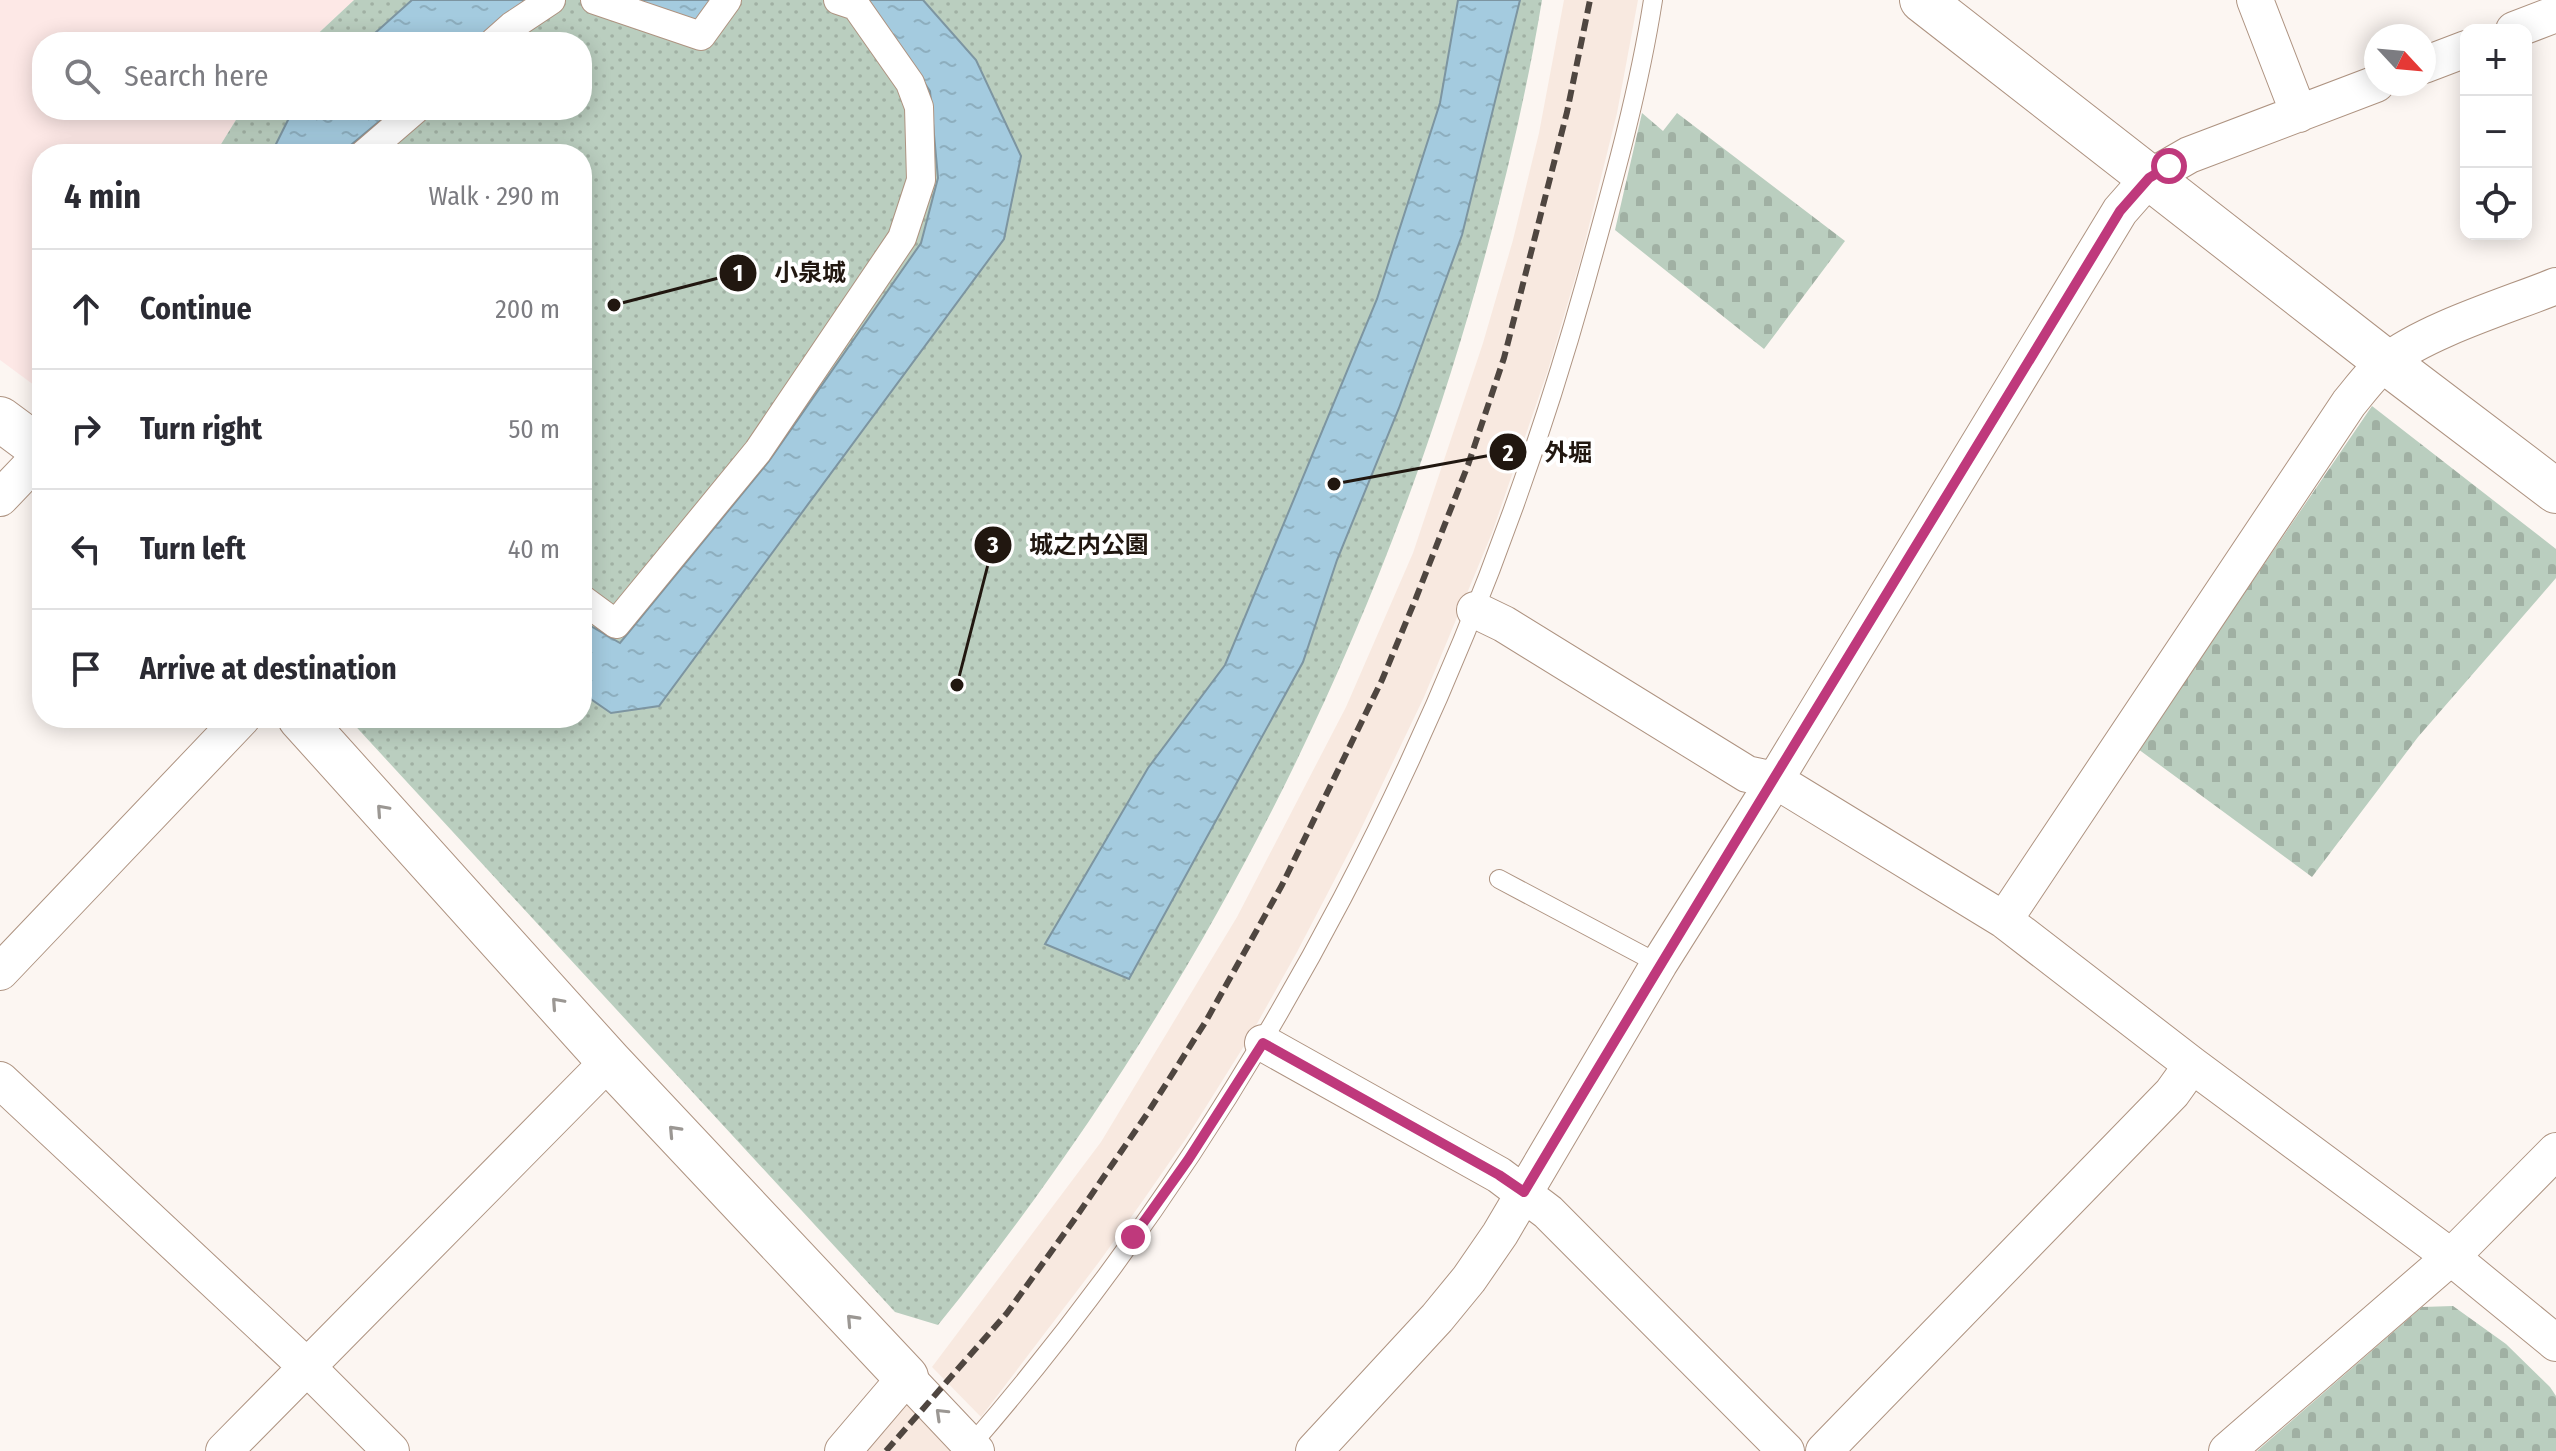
<!DOCTYPE html>
<meta charset="utf-8">
<style>
:root{--surface:#fff;--page:#f2f2f3;--text:#2b2b33;--muted:#7c7c81;--line:#e1e1e2}
body{margin:0;font-family:"Fira Sans Condensed","Noto Sans JP",sans-serif;background:var(--page);color:var(--text)}
.controls{position:absolute;right:24px;top:24px;display:grid;overflow:hidden;border-radius:16px;box-shadow:0 4px 20px #0003}
.controls button{width:72px;height:72px;display:grid;place-items:center;padding:0;border:0;border-bottom:2px solid var(--line);background:var(--surface);color:var(--text);font:40px sans-serif}
.compass{position:absolute;left:2364px;top:24px;width:72px;height:72px;border-radius:50%;background:var(--surface);box-shadow:0 4px 20px #0003;rotate:116deg}
.stop{position:absolute;width:24px;height:24px;margin:-18px;border:6px solid #bf397c;border-radius:50%;background:#fff}
.stop.end{background:#bf397c;border-color:#fff;box-shadow:0 2px 8px #0008}
.list{margin:0;padding:0;list-style:none}
h2{display:flex;justify-content:space-between;align-items:center;height:104px;margin:0;padding:0 32px;font-size:34px}
h2 small{font-size:26px;font-weight:400;color:var(--muted)}
.list li{display:grid;grid-template-columns:52px 1fr auto;gap:24px;align-items:center;box-sizing:border-box;height:120px;padding:0 32px;border-top:2px solid var(--line)}
.list b{display:block;font-size:30px;white-space:nowrap}
.list em{font-size:26px;font-style:normal;color:var(--muted)}
.icon{flex:none;width:44px;height:44px;fill:none;stroke:currentColor;stroke-width:2;stroke-linecap:round;stroke-linejoin:round}
.map{position:relative;flex:none;width:2556px;height:1451px;overflow:hidden}
.search{position:absolute;background:var(--surface);box-shadow:0 4px 20px #0003;left:32px;top:32px;width:560px;height:88px;display:flex;align-items:center;gap:20px;box-sizing:border-box;padding:0 28px;border-radius:32px;color:var(--muted);font-size:30px}
.panel{position:absolute;background:var(--surface);box-shadow:0 4px 20px #0003;left:32px;top:144px;width:560px;height:584px;border-radius:32px}
.map>svg:first-child{display:block}
</style>
<div class="map">
<svg width="2556" height="1451" viewBox="0 0 2556 1451">
<defs>
<pattern id="cemetery-stones" width="16" height="16" patternUnits="userSpaceOnUse" patternTransform="scale(2)"><rect width="16" height="16" fill="#bacebf"/><path d="M2 7V4a2 2 0 0 1 4 0v3zM10 15v-3a2 2 0 0 1 4 0v3z" fill="#a0b0a3"/></pattern>
<pattern id="park-dots" width="8" height="8" patternUnits="userSpaceOnUse" patternTransform="scale(2)"><rect width="8" height="8" fill="#bacebf"/><path d="M2 2h.1M6 6h.1" fill="none" stroke="#a0b0a3" stroke-width="1.8" stroke-linecap="round"/></pattern>
<pattern id="water-ripples" width="26" height="14" patternUnits="userSpaceOnUse" patternTransform="scale(2)"><rect width="26" height="14" fill="#a4cbdf"/><path d="M2 4q2-2 4 0t4 0M15 11q2-2 4 0t4 0" fill="none" stroke="#8daebe"/></pattern>
</defs>
<rect width="100%" height="100%" fill="#fcf6f2"/>
<path fill="#f8e9e0" d="M1564 0H1638L1617 113 1581 258 1548 370 1492 533 1424 697 1359 833 1297 952 1249 1038 1187 1137 1144 1199 1099 1262 981 1417 932 1367 1101 1142 1237 917 1346 707 1413 553 1483 343 1513 240 1539 133Z
M904 1397 951 1451H857Z"/>
<path fill="#fde8e6" d="M0 0H354L309 42H42V110H242L215 154H42V391L0 360Z"/>
<path fill="url(#cemetery-stones)" d="M1642 113 1663 131 1677 113 1845 241 1764 349 1615 230Z
M2372 406 2556 549V578L2418 737 2312 877 2138 749Z
M2453 1306 2506 1344 2550 1387 2556 1396V1451H2257L2422 1307Z"/>
<path fill="url(#park-dots)" d="M354 0H1542C1526 97 1503 193 1476 288 1370 666 1185 1020 938 1325L895 1312 348 718H582V154H215L242 110H582V42H309Z"/>
<path fill="url(#water-ripples)" stroke="#7d95a1" stroke-width="2" d="M412 0H531L476 42H365Z
M625 0H713L696 25Z
M868 0H923L976 60 1021 156 1004 239 659 706 611 713 582 693V621L620 643 769 461 921 243 938 178 930 91Z
M1458 0H1520L1462 235 1399 408 1337 560 1303 662 1129 979 1045 944 1148 768 1225 665 1377 299 1440 103Z
M293 110H393L351 145 346 154H271Z"/>
<g fill="none" stroke-linecap="round" stroke-linejoin="round">
<g stroke="#ae9381" stroke-width="20">
<path id="service" d="M1499 879 1659 964
M972 1444C1261 1110 1466 709 1585 284 1611 190 1638 96 1653 0"/>
</g>
<g stroke="#ae9381" stroke-width="30">
<path id="pedestrian" d="M595 0 701 36 727 0
M494 42 512 26 551 0
M364 154 415 110
M582 599 616 624 758 451 902 238 921 180 919 107 910 83 856 6 838 0"/>
</g>
<g stroke="#ae9381" stroke-width="38">
<path id="minor" d="M2255 0 2299 114
M2514 30 2556 14
M2424 65 2466 49
M0 498 42 454
M1475 610 1504 624 1747 774 1775 780 2004 920 2192 1065 2451 1257 2556 1343
M2004 920 2349 403C2360 390 2372 373 2386 362 2427 330 2506 306 2556 286
M0 972 242 718
M1263 1043 1499 1175 1548 1212 1786 1451
M0 1080 307 1367 391 1451
M224 1451 609 1061
M843 1451 906 1377 976 1451
M1314 1451 1437 1318 1469 1279 1500 1234 1659 964 1775 780 2120 211 2149 178 2189 155 2376 84
M1824 1451 2172 1093 2192 1065
M2227 1451 2451 1257 2556 1151"/>
</g>
<g stroke="#ae9381" stroke-width="46">
<path id="tertiary" d="M1922 0 2386 362 2556 491
M0 419 42 450
M300 718 609 1061 906 1377"/>
</g>
<use href="#service" stroke="#fff" stroke-width="18"/>
<use href="#pedestrian" stroke="#fff" stroke-width="28"/>
<use href="#minor" stroke="#fff" stroke-width="36"/>
<use href="#tertiary" stroke="#fff" stroke-width="44"/>
<path stroke="#4f4640" stroke-width="6" stroke-dasharray="12 6" stroke-linecap="butt" d="M886 1451 1007 1313 1074 1220 1147 1114 1206 1021 1282 885 1325 797 1382 680 1416 598 1468 465 1504 358 1567 112 1590 0"/>
</g>
<defs><path id="oneway-chevron" d="M-2-3.5L2.5 0L-2 3.5" fill="none" stroke-width="1.6" stroke-linecap="round" stroke-linejoin="round" transform="scale(2)"/></defs>
<g stroke="#9b9793">
<use href="#oneway-chevron" transform="translate(382 810) rotate(-132)"/>
<use href="#oneway-chevron" transform="translate(557 1003) rotate(-132)"/>
<use href="#oneway-chevron" transform="translate(674 1131) rotate(-133)"/>
<use href="#oneway-chevron" transform="translate(852 1320) rotate(-133)"/>
<use href="#oneway-chevron" transform="translate(941 1414) rotate(-136)"/>
</g>
<g fill="none" stroke-linecap="round" stroke-linejoin="round">
<path stroke="#bf397c" stroke-width="10" d="M1133 1237 1188 1160 1263 1043 1499 1175 1524 1192C1720 863 1922 538 2120 211L2149 178 2169 166"/>
</g>
<path fill="none" stroke="#211710" stroke-width="3" d="M614 305L738 273M1334 484L1508 452M957 685L993 545"/>
<g fill="#211710" stroke="#fff" stroke-width="3">
<circle cx="614" cy="305" r="8"/>
<circle cx="1334" cy="484" r="8"/>
<circle cx="957" cy="685" r="8"/>
<circle cx="738" cy="273" r="20"/>
<circle cx="1508" cy="452" r="20"/>
<circle cx="993" cy="545" r="20"/>
</g>
<g font-size="24" text-anchor="middle" font-weight="bold" fill="#fff">
<text x="738" y="281">1</text>
<text x="1508" y="461">2</text>
<text x="993" y="553">3</text>
</g>
<g font-size="24" text-anchor="middle" font-weight="bold" fill="#211710" stroke="#fff" stroke-width="8" stroke-linejoin="round" paint-order="stroke">
<text x="810" y="281">小泉城</text>
<text x="1568" y="461">外堀</text>
<text x="1089" y="553">城之内公園</text>
</g>
</svg>
<div class="controls">
<button>+</button>
<button>−</button>
<button><svg class="icon" aria-label="locate" viewBox="0 0 24 24"><circle cx="12" cy="12" r="6"/><path d="M12 2v4M12 18v4M2 12h4M18 12h4"/></svg></button>
</div>
<svg class="compass" viewBox="-18 -18 36 36"><path d="M0-13l5 13h-10z" fill="#e53935"/><path d="M0 13l5-13h-10z" fill="#7c7c81"/></svg>
<div class="stop" style="left:2169px;top:166px"></div>
<div class="stop end" style="left:1133px;top:1237px"></div>
<div class="search"><svg class="icon" aria-label="search" viewBox="0 0 24 24"><circle cx="10" cy="10" r="6"/><path d="M15 15l6 6"/></svg>Search here</div>
<section class="panel">
<h2>4 min<small>Walk · 290 m</small></h2>
<ul class="list">
<li><svg class="icon" aria-label="ahead" viewBox="0 0 24 24"><path d="M12 20V5M6 11l6-6 6 6"/></svg><div><b>Continue</b></div><em>200 m</em></li>
<li><svg class="icon" aria-label="right" viewBox="0 0 24 24"><path d="M7 20v-9h11M14 6l5 5-5 5"/></svg><div><b>Turn right</b></div><em>50 m</em></li>
<li><svg class="icon" aria-label="left" viewBox="0 0 24 24"><path d="M17 20v-9H6M10 6l-5 5 5 5"/></svg><div><b>Turn left</b></div><em>40 m</em></li>
<li><svg class="icon" aria-label="arrive" viewBox="0 0 24 24"><path d="M6 21V4h12l-3 4 3 4H6"/></svg><div><b>Arrive at destination</b></div></li>
</ul>
</section>
</div>
